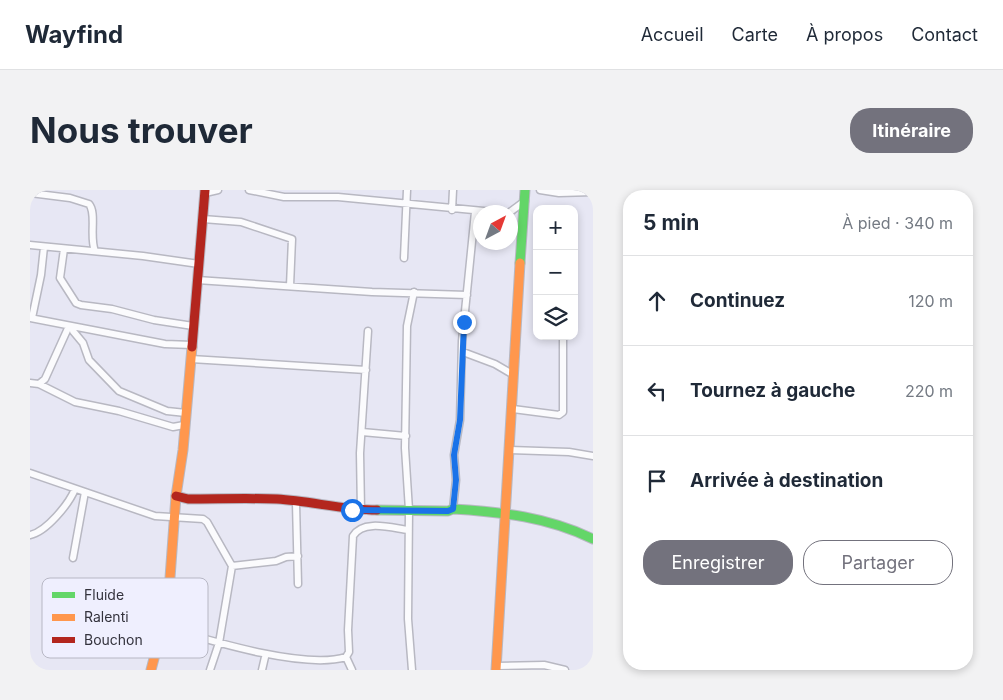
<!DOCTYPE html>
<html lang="fr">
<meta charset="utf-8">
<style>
:root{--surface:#fff;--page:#f2f2f3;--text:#1f2937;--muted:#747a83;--line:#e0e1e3;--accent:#73727d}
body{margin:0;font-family:Inter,sans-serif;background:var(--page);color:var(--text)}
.controls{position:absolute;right:15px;top:15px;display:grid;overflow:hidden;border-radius:10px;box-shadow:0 2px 8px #0003}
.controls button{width:45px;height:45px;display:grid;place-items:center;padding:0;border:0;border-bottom:1px solid var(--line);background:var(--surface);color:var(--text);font:25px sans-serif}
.compass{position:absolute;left:443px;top:15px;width:45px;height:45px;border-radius:50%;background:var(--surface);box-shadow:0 2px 8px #0003;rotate:41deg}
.stop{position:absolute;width:15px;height:15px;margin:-11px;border:4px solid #1a73e8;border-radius:50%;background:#fff}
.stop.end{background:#1a73e8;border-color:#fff;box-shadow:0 1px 5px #0008}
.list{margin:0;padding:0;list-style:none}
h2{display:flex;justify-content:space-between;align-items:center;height:65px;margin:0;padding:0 20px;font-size:21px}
h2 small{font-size:16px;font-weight:400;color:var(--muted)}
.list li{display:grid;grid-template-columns:32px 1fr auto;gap:15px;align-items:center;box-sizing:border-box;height:90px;padding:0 20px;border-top:1px solid var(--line)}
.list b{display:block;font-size:19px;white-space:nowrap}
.list em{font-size:16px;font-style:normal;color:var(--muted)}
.actions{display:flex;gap:10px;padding:15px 20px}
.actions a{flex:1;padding:11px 0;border:1px solid var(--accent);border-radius:20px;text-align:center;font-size:18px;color:var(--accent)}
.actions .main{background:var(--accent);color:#fff}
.icon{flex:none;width:28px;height:28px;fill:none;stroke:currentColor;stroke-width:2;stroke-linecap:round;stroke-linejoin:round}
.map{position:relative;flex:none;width:563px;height:480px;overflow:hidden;border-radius:20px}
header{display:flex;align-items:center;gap:30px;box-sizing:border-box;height:70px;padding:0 25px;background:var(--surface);border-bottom:1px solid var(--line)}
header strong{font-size:24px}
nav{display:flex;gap:28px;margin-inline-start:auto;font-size:18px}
.intro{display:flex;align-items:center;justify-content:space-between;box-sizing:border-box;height:120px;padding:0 30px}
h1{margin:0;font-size:35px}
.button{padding:12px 22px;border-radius:20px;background:var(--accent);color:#fff;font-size:18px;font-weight:700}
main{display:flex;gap:30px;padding:0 30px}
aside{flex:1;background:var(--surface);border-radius:20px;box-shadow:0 2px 8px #0003}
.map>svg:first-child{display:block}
</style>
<header>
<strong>Wayfind</strong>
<nav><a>Accueil</a><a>Carte</a><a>À propos</a><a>Contact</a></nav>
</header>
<div class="intro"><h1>Nous trouver</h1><a class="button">Itinéraire</a></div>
<main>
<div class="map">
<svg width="563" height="480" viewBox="0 0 563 480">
<rect width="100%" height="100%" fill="#e7e7f4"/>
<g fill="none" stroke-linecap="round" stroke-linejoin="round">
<g stroke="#b8b8c2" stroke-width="9">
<path id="street" d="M219 0 254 7H308L464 22
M510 0 529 3 563 2
M0 3 40 8 59 14C67 23 59 47 65 61
M175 3 188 0
M422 20 423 0
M480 22 495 11
M173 29 211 32 262 49 260 96
M0 55 113 66 169 74
M34 59 30 88 46 113 51 115 82 119 124 130 163 136
M374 68 377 0
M167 90 342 102 437 105
M0 128 135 154 162 155
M2 128 11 85 14 57
M43 137V141L53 153 59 170 89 201 137 221 156 223
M433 162 465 174 482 184
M161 169 336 180
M0 193 9 194 45 212 89 221 143 237 154 235
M9 194 15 189 39 136
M483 219 529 225 533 222V146
M332 242 376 246
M480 260 539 262 563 266
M0 283 125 326 173 329 177 332 202 376 189 453 180 480
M266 313 268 394
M423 319 426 290 424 265 430 230 432 151 445 22
M331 320 330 263 338 141
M0 345C16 342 39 314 45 299
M43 368 55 302
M202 376 246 371 256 367 268 366
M134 437C178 450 274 480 316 467
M467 476 514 475 535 480
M232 480 235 467
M322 480 316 467 319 462 318 440 323 346C333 329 362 338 378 340
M382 480 378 429 379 320 375 258 377 136 384 102"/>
</g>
<g stroke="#b8b8c2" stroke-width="11">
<path id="fast" d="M490 73 495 0
M347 320 418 321 423 319C472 322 518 327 563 349"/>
</g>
<g stroke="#b8b8c2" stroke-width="11">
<path id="slow" d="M121 480 138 415 146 306 153 260 162 157
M466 480 490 73"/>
</g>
<g stroke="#b8b8c2" stroke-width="11">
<path id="jam" d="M162 157 175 0
M146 306 158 309C188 309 217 308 247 309 281 311 313 320 347 320"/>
</g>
<use href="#street" stroke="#fbfbfd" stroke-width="6"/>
<use href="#fast" stroke="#63d668" stroke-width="9"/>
<use href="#slow" stroke="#ff974d" stroke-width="9"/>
<use href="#jam" stroke="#b3261e" stroke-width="9"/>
</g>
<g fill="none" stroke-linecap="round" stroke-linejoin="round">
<path stroke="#1a73e8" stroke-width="6" d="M322 320 418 321 423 319 426 290 424 265 430 230 434 132"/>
</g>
<rect x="12" y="388" width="166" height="80" rx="8" fill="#efeffe" stroke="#b7b7c4" stroke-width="1"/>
<rect x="22" y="402" width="23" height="6" fill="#63d668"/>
<rect x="22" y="424" width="23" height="7" fill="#ff974d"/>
<rect x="22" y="447" width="23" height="6" fill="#b3261e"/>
<g font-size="14" fill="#34333d">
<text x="54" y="410">Fluide</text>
<text x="54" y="432">Ralenti</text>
<text x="54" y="455">Bouchon</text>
</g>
</svg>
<div class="controls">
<button>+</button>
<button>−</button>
<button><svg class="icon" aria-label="layers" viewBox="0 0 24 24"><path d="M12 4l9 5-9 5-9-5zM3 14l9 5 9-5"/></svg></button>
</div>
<svg class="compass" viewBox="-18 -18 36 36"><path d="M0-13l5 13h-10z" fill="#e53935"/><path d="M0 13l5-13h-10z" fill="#747a83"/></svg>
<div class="stop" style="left:322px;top:320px"></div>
<div class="stop end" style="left:434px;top:132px"></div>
</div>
<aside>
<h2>5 min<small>À pied · 340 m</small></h2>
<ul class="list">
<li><svg class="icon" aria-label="ahead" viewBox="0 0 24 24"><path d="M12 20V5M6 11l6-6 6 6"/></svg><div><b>Continuez</b></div><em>120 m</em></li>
<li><svg class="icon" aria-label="left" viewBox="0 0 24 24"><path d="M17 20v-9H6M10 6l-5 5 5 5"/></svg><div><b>Tournez à gauche</b></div><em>220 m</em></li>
<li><svg class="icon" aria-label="arrive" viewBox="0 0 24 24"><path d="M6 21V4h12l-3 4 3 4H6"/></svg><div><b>Arrivée à destination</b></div></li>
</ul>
<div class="actions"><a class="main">Enregistrer</a><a>Partager</a></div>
</aside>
</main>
